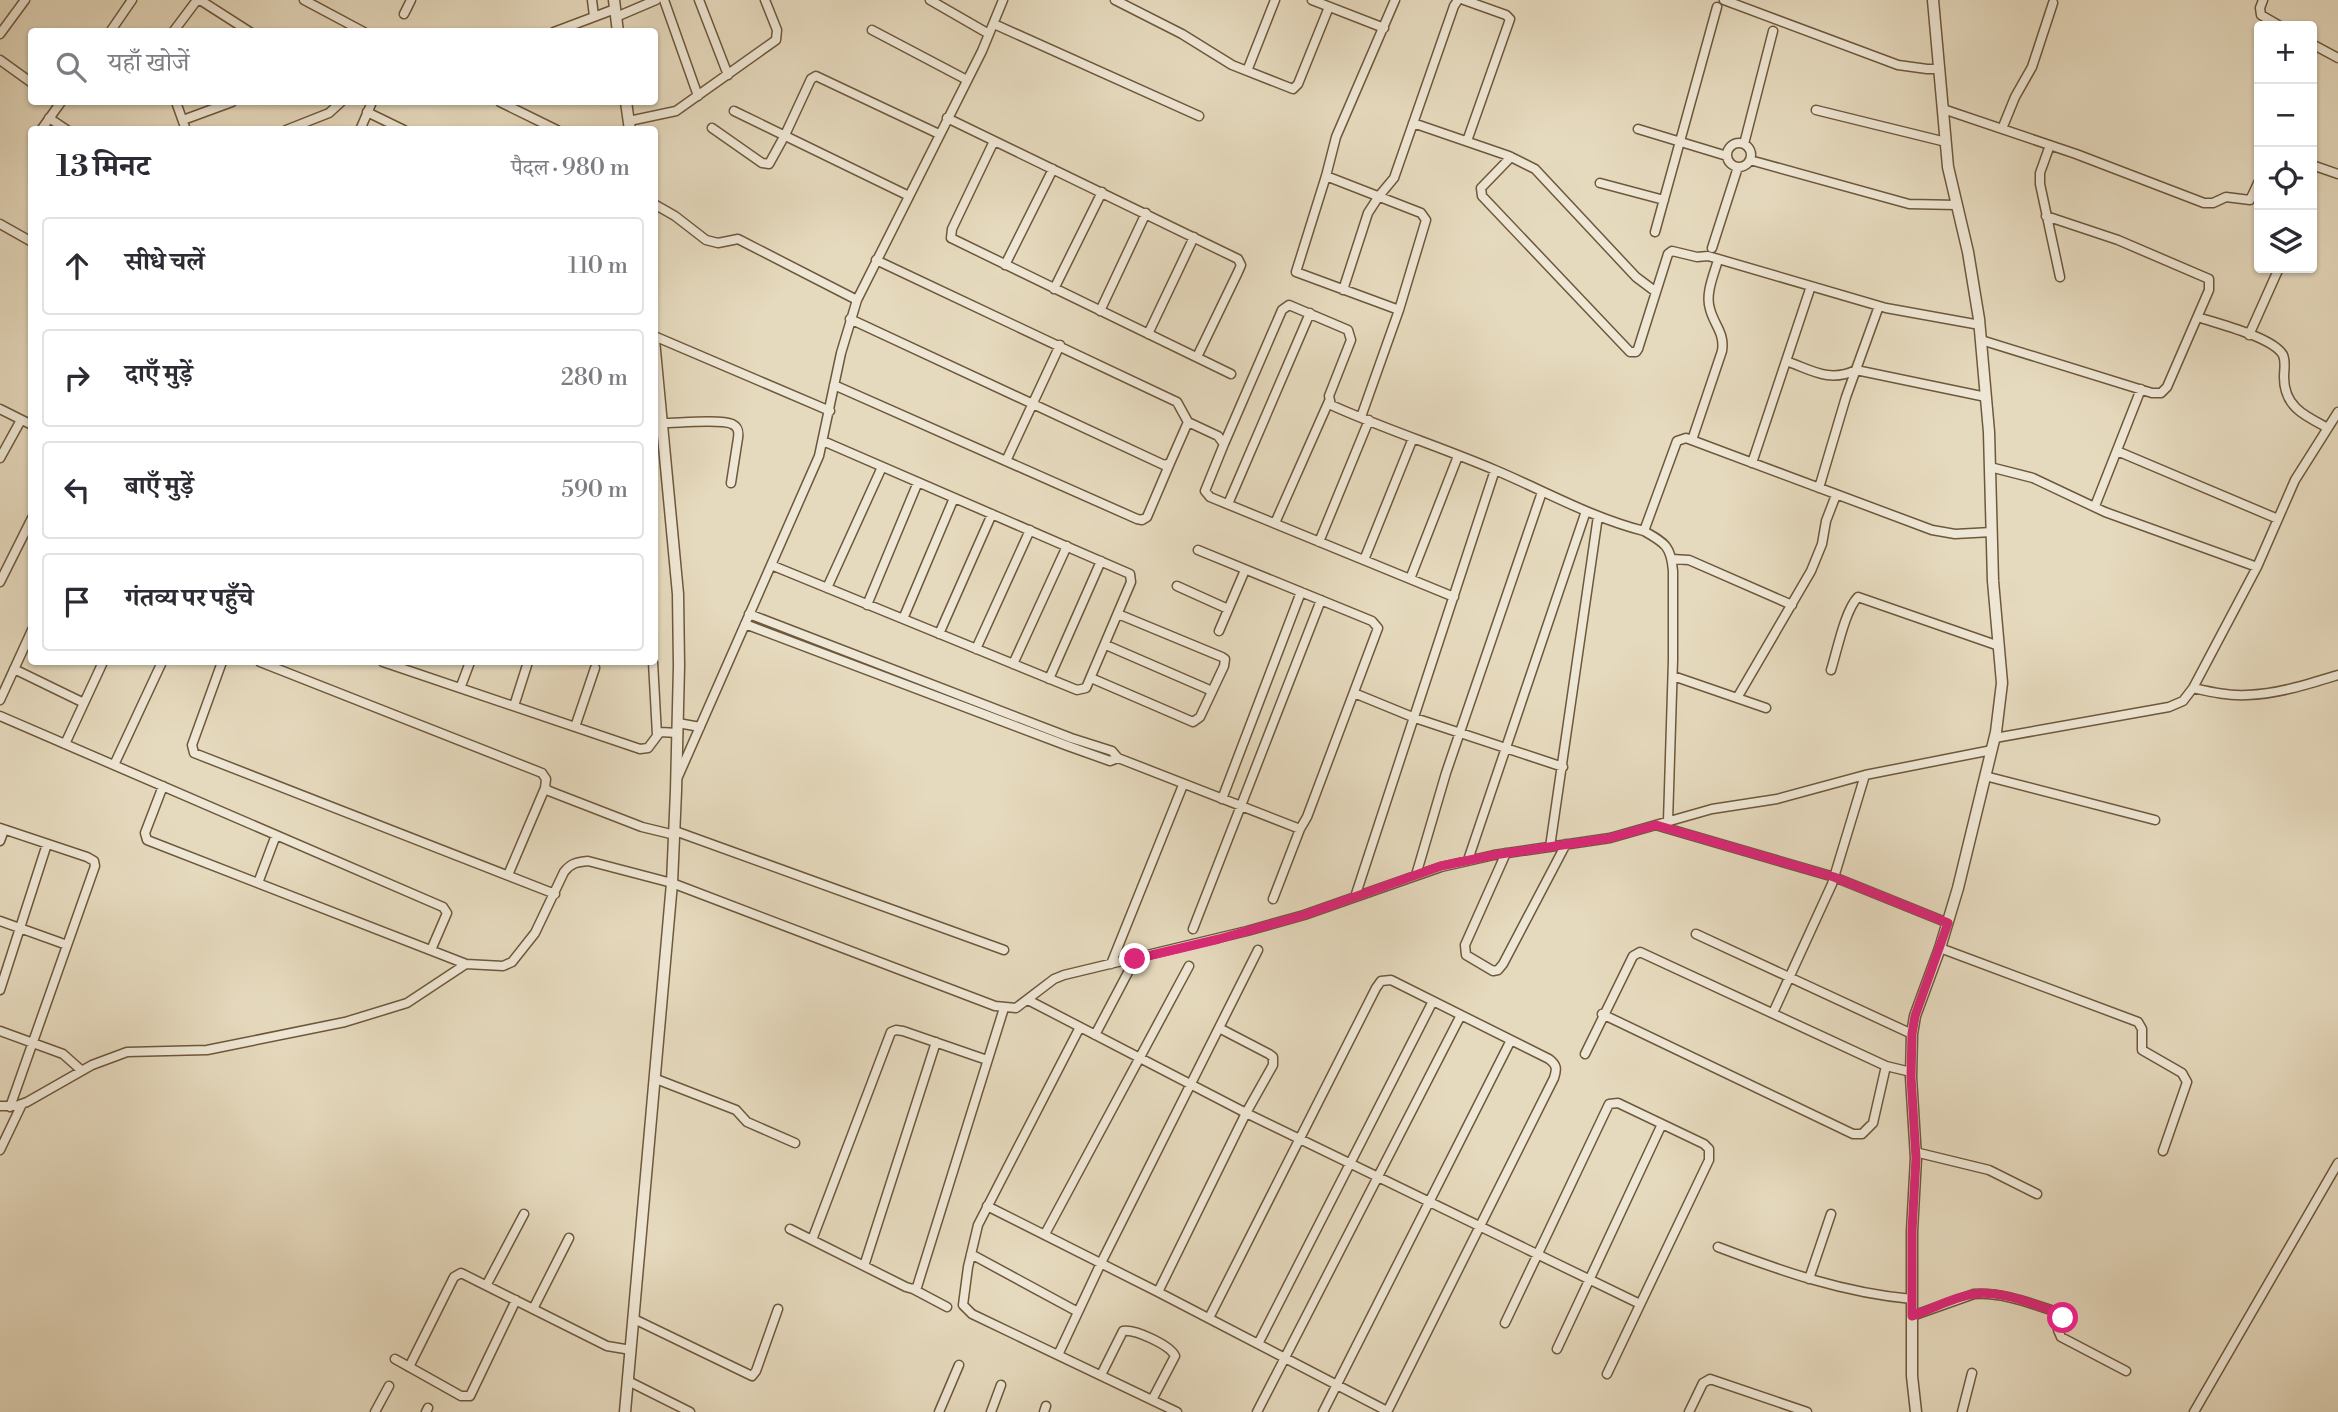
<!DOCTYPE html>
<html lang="hi">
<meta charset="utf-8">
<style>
:root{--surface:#fff;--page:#f7f7f7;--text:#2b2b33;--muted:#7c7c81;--line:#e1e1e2}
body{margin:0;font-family:"Libre Bodoni","Noto Serif Devanagari",serif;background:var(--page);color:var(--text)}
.controls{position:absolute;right:21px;top:21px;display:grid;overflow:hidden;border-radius:7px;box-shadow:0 2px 5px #0004}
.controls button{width:63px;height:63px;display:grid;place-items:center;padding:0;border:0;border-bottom:2px solid var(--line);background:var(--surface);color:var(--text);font:35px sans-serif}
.stop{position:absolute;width:21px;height:21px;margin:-16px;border:5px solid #db2777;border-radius:50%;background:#fff}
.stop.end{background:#db2777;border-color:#fff;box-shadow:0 2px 7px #0008}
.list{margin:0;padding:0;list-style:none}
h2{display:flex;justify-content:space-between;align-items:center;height:91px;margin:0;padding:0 28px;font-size:30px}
h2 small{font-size:23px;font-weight:400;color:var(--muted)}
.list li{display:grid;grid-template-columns:46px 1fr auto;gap:21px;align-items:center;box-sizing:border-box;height:98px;margin:0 14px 14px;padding:0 14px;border:2px solid var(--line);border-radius:7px}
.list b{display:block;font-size:26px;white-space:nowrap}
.list em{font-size:23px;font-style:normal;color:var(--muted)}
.icon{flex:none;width:38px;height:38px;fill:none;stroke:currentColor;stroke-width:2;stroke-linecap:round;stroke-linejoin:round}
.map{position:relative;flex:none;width:2338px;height:1412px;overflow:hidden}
.search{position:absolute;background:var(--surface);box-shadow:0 2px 5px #0004;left:28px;top:28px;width:630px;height:77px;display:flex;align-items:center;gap:18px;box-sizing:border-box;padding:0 24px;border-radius:7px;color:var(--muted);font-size:26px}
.panel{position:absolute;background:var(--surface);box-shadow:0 2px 5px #0004;left:28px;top:126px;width:630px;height:539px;border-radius:7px}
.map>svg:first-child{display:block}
</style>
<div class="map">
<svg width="2338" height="1412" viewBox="0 0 2338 1412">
<rect width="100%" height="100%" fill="#e6dabe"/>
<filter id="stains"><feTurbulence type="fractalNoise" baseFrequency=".00286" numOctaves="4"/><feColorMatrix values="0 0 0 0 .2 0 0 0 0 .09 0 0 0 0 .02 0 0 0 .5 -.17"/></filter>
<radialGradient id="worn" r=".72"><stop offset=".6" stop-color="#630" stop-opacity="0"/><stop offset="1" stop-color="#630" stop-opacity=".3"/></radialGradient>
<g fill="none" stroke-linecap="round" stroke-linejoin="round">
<g stroke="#6d583b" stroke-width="11">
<path id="minor" d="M200 0 250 32
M304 0 364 32
M592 0 594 16
M664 0 698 96
M699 0 728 75
M930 0 989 34
M1115 0 1182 34 1232 65 1293 89 1298 84 1329 7
M1312 0 1384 28
M1395 0 1336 137 1326 176 1296 272 1399 310
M1464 0 1506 15 1510 19 1467 141
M1724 0 1898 65 1927 69H1939
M2263 0 2260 8 2261 15 2280 26
M404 14 411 0
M616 17 656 0
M994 24 1199 116
M872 30 967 80
M110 32 132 0
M173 32 197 0
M554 32 615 9
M0 34 25 0
M2312 44 2338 58
M0 60 32 83
M1247 71 1275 0
M176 102 186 130
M500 102 557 130
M1943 109 2076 154 2204 203H2213L2226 197 2250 200 2259 181
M1816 110 1946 142
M734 111 909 196
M367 112 404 130
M49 118 67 130
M947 118 1238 259 1241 265 1238 272 1197 357
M183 120 232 102
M629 121 676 111 776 40 777 30 765 0
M1413 123 1509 156 1535 169 1636 277 1656 292
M712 128 762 163 769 164 785 135 811 79 816 76 939 134
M1638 129 1727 156
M2002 129 2015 97 2032 67 2053 3
M41 130 61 102
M286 130 329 113 341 102
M360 130 372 102
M994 141 952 229 951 238 1231 374
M1727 155a12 12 0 1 1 24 0a12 12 0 1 1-24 0Z
M1744 144 1773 31
M2050 145 2040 173V184L2060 277
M1511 157 1481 188 1482 196 1630 352H1636L1638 349 1668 254 1672 251 1697 257 1708 256 1886 308 1980 325
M1750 160 1909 204 1957 205
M2312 165 2338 174
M1326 176 1421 213 1426 220 1399 310 1361 417
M1600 183 1664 200
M654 204 675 216 706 240 718 243 738 239 857 300
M0 224 32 242
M1655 232 1717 7
M1712 248 1738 167
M876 260 1177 402 1188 422 1218 436 1224 444 1205 491 1210 497 1454 597
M1005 265 1053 169
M1054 289 1102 192
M1343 290 1368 213 1379 196 1394 178 1454 6 1458 0
M1100 311 1146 213
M2198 317C2218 324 2273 337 2283 355 2286 362 2284 370 2284 377 2284 407 2305 416 2328 428
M850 319 1164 465 1170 463 1188 422
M1148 334 1194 237
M2249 335 2279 268
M654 336 830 411
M1981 340 2152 393H2161L2167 387 2209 290V279L2118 240 2046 216
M1786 361C1812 370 1829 383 1856 370L1986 397
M834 385 1137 519 1142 520 1147 517 1170 463
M0 409 32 425
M663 423C678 423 721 419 732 424 738 427 739 431 738 438L731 483
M1692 440 1722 351C1725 333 1714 325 1710 309 1705 294 1714 274 1718 260
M1224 444 1282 310 1289 305 1348 330 1351 340 1329 396 1331 405C1384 429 1441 447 1495 470 1545 491 1592 518 1644 531L1677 441 1686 438 1932 530 1955 534 1992 532
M2117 451 2278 519
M0 458 21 420
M1006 461 1060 345
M1752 463 1811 286
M1990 467 2033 478 2105 512 2257 567
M1819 488 1846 397 1879 306
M1228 504 1310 313
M2095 506 2141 389
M1275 523 1329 401
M1644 531C1665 543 1671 546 1673 571V660L1668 822
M1319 542 1369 420
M1672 559 1689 560 1792 605
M1364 560 1413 438
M771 565 1077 690 1086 688 1131 582 1130 574 823 441
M1410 579 1458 456
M0 582 32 518
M1177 586 1228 609
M827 588 882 467
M867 605 918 482
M749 614 1071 738 1112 751 1118 758 1300 829 1307 817 1378 628 1372 621 1198 550
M903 619 954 498
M745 624 1068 746 1110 761 1118 758
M1219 631 1245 570
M939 634 992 514
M1106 645 1212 691
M976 649 1030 530
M222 662 192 745 194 753 555 894
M260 662 542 773 546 779 545 788 549 791 642 827 675 835
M383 662 640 749 648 748 660 732 678 733
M653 662 657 735
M1013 664 1067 546
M14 669 84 703
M1831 670C1837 651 1845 610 1858 597L1999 646
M1673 676 1766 708
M1091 678 1193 722 1200 717 1224 666 1225 659 1222 657 1118 614
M1049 679 1101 561
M461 686 470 662
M2193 688C2211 692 2228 696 2247 695 2278 694 2309 684 2338 675
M1354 693 1415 718 1563 767
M1737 698 1811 571 1822 544 1826 521 1836 495
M0 700 32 630
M514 706 528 662
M0 716 443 907 447 913 431 950
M678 723 700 727
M575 727 595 668
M1995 738 2169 707 2183 701 2193 688 2257 567 2295 480 2338 412
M65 744 103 662
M114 765 162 662
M1985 776 2155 820
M677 779 819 456 841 353 857 300 982 51 1003 0
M163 786 145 833 147 840 466 964
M1222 799 1301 592
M1659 826 1834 877 1948 923
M0 828 87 857 94 861 95 866 10 1107
M675 831 1004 950
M0 841 4 830
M1550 847 1598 516
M1506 853 1465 945 1466 955 1493 971 1498 970 1503 964 1566 844
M1468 860 1586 511
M508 875 545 788
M1416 875 1446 773 1542 492
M258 883 276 835
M1355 897 1495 470
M1273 899 1300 829
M0 921 67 945
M1193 929 1321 600
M1696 934 1912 1034
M1940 948 2138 1022 2142 1029V1050L2182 1073 2187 1082 2163 1151
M1111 964 1183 785
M0 990 47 844
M1028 1000 1246 1113 1640 1304
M1773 1013 1832 884 1865 775
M1602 1014 1853 1134H1862L1873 1123 1886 1066
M1080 1027 978 1225 968 1267 963 1305 972 1314 1177 1412
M0 1031 63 1054 81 1070
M1095 1035 1135 959
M1585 1054 1633 956 1640 952 1886 1066 1911 1072
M656 1079 736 1110 747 1122 795 1143
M0 1106H16L27 1102 92 1065 127 1052 207 1050 345 1022 407 1003 466 964 503 966 512 962 535 933 564 872C571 863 577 862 588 861L672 883 995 1006 1016 1008 1054 979 1064 975 1247 931 1304 915 1441 867 1494 855 1610 838 1712 809 1777 799 1865 775 1992 750
M0 1150 22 1104
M1915 1152 1989 1170 2037 1194
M987 1206 1158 1292 1387 1411
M790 1229 906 1287 913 1289 917 1287 1004 1008
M1045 1234 1189 966
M812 1240 891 1032 896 1030 903 1031 987 1060
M1718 1247C1781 1271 1844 1293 1912 1299
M971 1254 1078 1312
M864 1266 936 1042
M1809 1279 1831 1214
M487 1284 524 1214
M913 1289 947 1307
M1158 1292 1246 1113 1273 1065V1057L1269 1054 1219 1028
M533 1309 569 1238
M1912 1316 1974 1294C2004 1292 2032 1304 2060 1313L2063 1318 2058 1330 2061 1337 2126 1371
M1209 1318 1376 988 1381 981 1391 980 1549 1059C1557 1065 1557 1069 1554 1078L1387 1412
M634 1319 752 1376 756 1371 778 1309
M1505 1323 1609 1104 1618 1103 1704 1144 1709 1149V1160L1607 1374
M1258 1344 1433 1001
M1557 1349 1662 1124
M1058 1355 1101 1263 1258 950
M395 1359 461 1396H470L516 1300
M409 1367 454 1277 461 1273 607 1346 631 1350
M1101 1375 1123 1331C1135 1329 1170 1345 1175 1356L1152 1400
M628 1381 690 1412
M375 1412 389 1386
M426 1412 428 1408
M939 1412 959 1365
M991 1412 1001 1385
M1044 1412 1046 1406
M1257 1412 1461 1015
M1323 1412 1511 1040
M1689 1412 1703 1383 1710 1379 1807 1412
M1962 1412 1972 1373
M2194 1412 2338 1163"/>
</g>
<g stroke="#6d583b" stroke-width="13">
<path id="tertiary" d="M614 0 618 32
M626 102 630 130
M625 1412 672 883 676 791 679 666 678 594 654 340
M1916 1412 1912 1376V1231L1916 1158 1911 1077 1912 1034 1915 1016 1940 948 1958 888 1996 732 2002 683 1993 581 1989 432 1979 319 1968 252 1948 167 1933 0"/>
</g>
<use href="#minor" stroke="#efe7d5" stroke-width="8"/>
<use href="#tertiary" stroke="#efe7d5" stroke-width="10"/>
</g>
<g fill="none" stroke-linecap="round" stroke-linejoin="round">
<path stroke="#db2777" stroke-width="9" d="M1135 959 1219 939 1304 915 1441 866 1494 855 1610 838 1656 825 1834 877 1948 923 1915 1016 1912 1034 1911 1077 1916 1158 1912 1231V1316C1932 1309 1953 1297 1974 1294 2003 1290 2033 1305 2060 1313L2063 1318"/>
</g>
<rect width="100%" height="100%" filter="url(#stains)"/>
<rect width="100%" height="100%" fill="url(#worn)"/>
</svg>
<div class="controls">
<button>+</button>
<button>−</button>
<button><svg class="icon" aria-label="locate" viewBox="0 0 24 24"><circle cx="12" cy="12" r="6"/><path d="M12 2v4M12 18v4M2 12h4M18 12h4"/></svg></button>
<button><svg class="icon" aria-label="layers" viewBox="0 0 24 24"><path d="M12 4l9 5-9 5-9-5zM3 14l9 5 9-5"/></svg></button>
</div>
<div class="stop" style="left:2063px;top:1318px"></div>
<div class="stop end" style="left:1135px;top:959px"></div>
<div class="search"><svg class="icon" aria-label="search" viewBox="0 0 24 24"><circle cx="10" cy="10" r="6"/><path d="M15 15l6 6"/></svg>यहाँ खोजें</div>
<section class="panel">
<h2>13 मिनट<small>पैदल · 980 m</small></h2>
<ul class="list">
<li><svg class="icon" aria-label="ahead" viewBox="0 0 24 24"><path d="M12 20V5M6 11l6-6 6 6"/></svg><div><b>सीधे चलें</b></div><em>110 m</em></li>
<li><svg class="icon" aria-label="right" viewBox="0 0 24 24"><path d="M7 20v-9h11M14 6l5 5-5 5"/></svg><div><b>दाएँ मुड़ें</b></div><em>280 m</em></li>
<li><svg class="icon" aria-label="left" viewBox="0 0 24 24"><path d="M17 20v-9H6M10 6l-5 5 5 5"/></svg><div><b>बाएँ मुड़ें</b></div><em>590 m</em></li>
<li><svg class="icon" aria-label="arrive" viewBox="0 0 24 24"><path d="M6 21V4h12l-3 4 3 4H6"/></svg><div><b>गंतव्य पर पहुँचे</b></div></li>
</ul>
</section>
</div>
